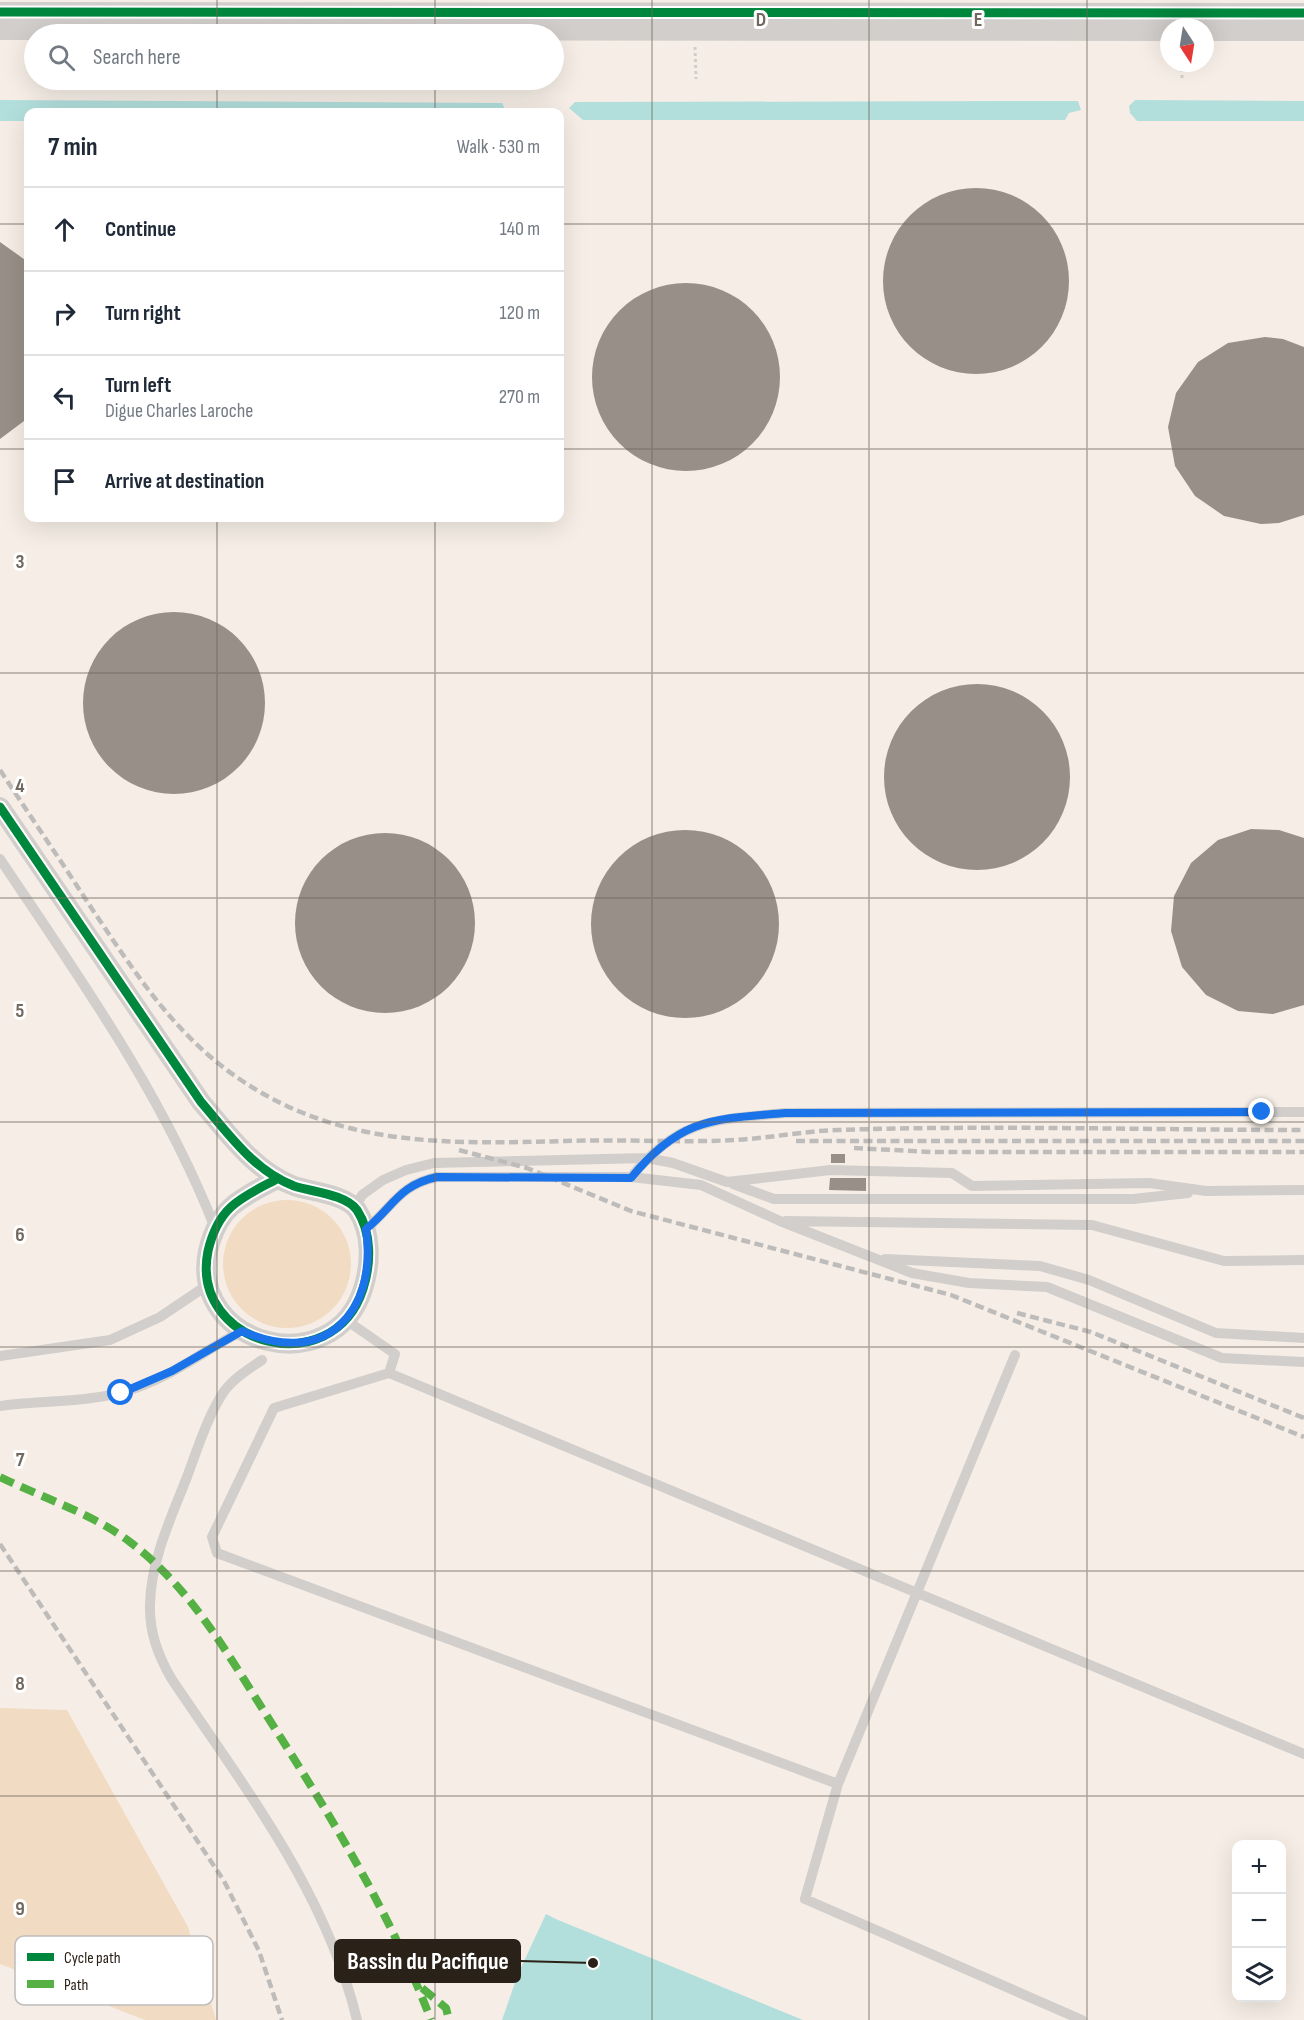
<!DOCTYPE html>
<meta charset="utf-8">
<style>
:root{--surface:#fff;--page:#f6f6f7;--text:#1f2937;--muted:#747a83;--line:#e0e1e3}
body{margin:0;font-family:"Sofia Sans Condensed",sans-serif;background:var(--page);color:var(--text)}
.controls{position:absolute;right:18px;bottom:18px;display:grid;overflow:hidden;border-radius:12px;box-shadow:0 6px 24px #0002}
.controls button{width:54px;height:54px;display:grid;place-items:center;padding:0;border:0;border-bottom:2px solid var(--line);background:var(--surface);color:var(--text);font:30px sans-serif}
.compass{position:absolute;left:1160px;top:18px;width:54px;height:54px;border-radius:50%;background:var(--surface);box-shadow:0 6px 24px #0002;rotate:168deg}
.stop{position:absolute;width:18px;height:18px;margin:-14px;border:4px solid #1a73e8;border-radius:50%;background:#fff}
.stop.end{background:#1a73e8;border-color:#fff;box-shadow:0 2px 6px #0008}
.list{margin:0;padding:0;list-style:none}
h2{display:flex;justify-content:space-between;align-items:center;height:78px;margin:0;padding:0 24px;font-size:26px}
h2 small{font-size:20px;font-weight:400;color:var(--muted)}
.list li{display:grid;grid-template-columns:39px 1fr auto;gap:18px;align-items:center;box-sizing:border-box;height:84px;padding:0 24px;border-top:2px solid var(--line)}
.list b{display:block;font-size:22px;white-space:nowrap}
.list p{margin:0;font-size:20px;white-space:nowrap;color:var(--muted)}
.list em{font-size:20px;font-style:normal;color:var(--muted)}
.icon{flex:none;width:33px;height:33px;fill:none;stroke:currentColor;stroke-width:2;stroke-linecap:round;stroke-linejoin:round}
.map{position:relative;flex:none;width:1304px;height:2020px;overflow:hidden}
.search{position:absolute;background:var(--surface);box-shadow:0 6px 24px #0002;left:24px;top:24px;width:540px;height:66px;display:flex;align-items:center;gap:15px;box-sizing:border-box;padding:0 21px;border-radius:33px;color:var(--muted);font-size:22px}
.panel{position:absolute;background:var(--surface);box-shadow:0 6px 24px #0002;left:24px;top:108px;width:540px;height:414px;border-radius:12px}
.map>svg:first-child{display:block}
</style>
<div class="map">
<svg width="1304" height="2020" viewBox="0 0 1304 2020">
<rect width="100%" height="100%" fill="#f6eee6"/>
<path fill="#f2dbc3" d="M223 1264a64 64 0 1 1 128 0a64 64 0 1 1-128 0Z
M0 1708 67 1710 188 1927 216 2020H145L0 1964Z"/>
<path fill="#b2dfdc" d="M0 100 502 103 506 111 28 112V121H0Z
M1135 100 1304 101V121H1137L1130 113 1129 106Z
M1078 101 1081 110 1069 113 1065 120H583L569 108 575 102Z
M546 1914 558 1920 803 2020H502L518 1974Z"/>
<path fill="#989088" d="M883 281a93 93 0 1 1 186 0a93 93 0 1 1-186 0Z
M0 242 28 262V418L0 439Z
M592 377a94 94 0 1 1 188 0a94 94 0 1 1-188 0Z
M1265 337 1283 339 1304 347V515L1279 523 1261 524 1224 516 1195 496 1175 466 1168 427 1176 393 1198 362 1228 343Z
M83 703a91 91 0 1 1 182 0a91 91 0 1 1-182 0Z
M884 777a93 93 0 1 1 186 0a93 93 0 1 1-186 0Z
M1251 829 1279 830 1304 838V1005L1273 1014 1238 1011 1206 995 1182 967 1171 931 1174 896 1191 863 1218 840Z
M591 924a94 94 0 1 1 188 0a94 94 0 1 1-188 0Z
M295 923a90 90 0 1 1 180 0a90 90 0 1 1-180 0Z
M831 1154H845V1163H831Z
M830 1178H866V1191L829 1190Z"/>
<g fill="none" stroke-linecap="round" stroke-linejoin="round">
<path stroke="#d1cdca" stroke-width="3" stroke-dasharray="3 3" stroke-linecap="butt" d="M695 47 696 79
M1182 63V78"/>
<path stroke="#d1cecb" stroke-width="10" d="M0 859C79 977 163 1095 215 1228
M631 1177C680 1118 713 1120 785 1113L1304 1112
M733 1184 774 1199H1133L1188 1193
M355 1208 362 1195 383 1180 406 1170 434 1163 647 1158 673 1163 727 1182 830 1170 952 1173 972 1186 1149 1183 1206 1191 1304 1190
M786 1221 1092 1225 1224 1261 1304 1260
M366 1229C393 1207 399 1185 437 1177H631L701 1185 780 1221 912 1273 969 1283 1047 1287 1222 1358 1304 1362
M885 1259 1040 1266 1089 1280 1216 1333 1304 1338
M346 1320 395 1354 389 1373 274 1408 212 1537 217 1553 838 1784 805 1899 1082 2020
M0 1356 110 1340 160 1317 209 1284
M262 1360C247 1370 230 1381 221 1396 206 1421 197 1450 187 1477 171 1518 151 1560 150 1604 149 1632 158 1655 171 1678 244 1787 326 1891 357 2020
M389 1373 1304 1754
M0 1406C40 1400 84 1403 123 1392 166 1381 203 1351 242 1331
M838 1784 1015 1355"/>
<path stroke="#d1cecb" stroke-width="20" d="M0 12 1304 13
M0 30 1169 31
M1205 31H1304
M0 807 201 1102C228 1133 254 1171 294 1186 312 1192 345 1194 357 1210 372 1233 371 1264 363 1289 333 1383 189 1346 208 1251 212 1234 218 1219 231 1207 244 1195 262 1187 277 1179"/>
<path stroke="#bebcba" stroke-width="4.5" stroke-dasharray="9 4.5" stroke-linecap="butt" d="M0 770C31 817 63 864 94 912 136 974 175 1035 238 1078 340 1148 448 1144 565 1141 622 1139 679 1143 735 1140 770 1138 804 1131 838 1130 993 1125 1149 1130 1304 1130
M796 1141H1304
M854 1148 932 1152H1304
M459 1150 527 1168 631 1211 951 1295 1304 1437
M1017 1313 1091 1332 1304 1418
M0 1544 224 1881 259 1951 282 2020"/>
<path stroke="#56b145" stroke-width="8" stroke-dasharray="15 8" stroke-linecap="butt" d="M0 1477C41 1497 95 1515 130 1542 191 1588 227 1653 267 1716 330 1815 389 1910 431 2020
M422 1988 446 2008 449 2020"/>
<g stroke="#fff" stroke-width="13">
<path id="cycleway" d="M0 12 1304 13
M0 807 201 1102C228 1133 254 1171 294 1186 312 1192 345 1194 357 1210 372 1233 371 1264 363 1289 333 1383 189 1346 208 1251 212 1234 218 1219 231 1207 244 1195 262 1187 277 1179"/>
</g>
<use href="#cycleway" stroke="#00873e" stroke-width="9"/>
</g>
<g fill="none" stroke-linecap="round" stroke-linejoin="round">
<path stroke="#1a73e8" stroke-width="8" d="M121 1393 172 1371 242 1331C324 1368 378 1314 366 1229 393 1207 399 1185 437 1177L631 1178C680 1118 713 1119 785 1113L1262 1112"/>
</g>
<path fill="none" stroke="#716960" stroke-width="1.5" stroke-opacity="0.55" d="M217 0V34M435 0V34M652 0V2020M869 0V2020M1087 0V2020M217 80V112M435 80V112M0 224H28M560 224H1304M0 449H28M560 449H1304M217 518V2020M435 518V2020M0 673H1304M0 898H1304M0 1122H1304M0 1347H1304M0 1571H1304M0 1796H1304"/>
<rect x="15" y="1936" width="198" height="69" rx="9" fill="#fff" stroke="#bfbcba" stroke-width="1.5"/>
<rect x="27" y="1953" width="27" height="8" fill="#00873e"/>
<rect x="27" y="1980" width="27" height="8" fill="#56b145"/>
<g font-size="16" fill="#2a2118">
<text x="64" y="1963">Cycle path</text>
<text x="64" y="1990">Path</text>
</g>
<g font-size="20" text-anchor="middle" font-weight="bold" fill="#716960" stroke="#fff" stroke-width="6" stroke-linejoin="round" paint-order="stroke">
<text x="761" y="26">D</text>
<text x="978" y="26">E</text>
<text x="20" y="568">3</text>
<text x="20" y="792">4</text>
<text x="20" y="1017">5</text>
<text x="20" y="1241">6</text>
<text x="20" y="1466">7</text>
<text x="20" y="1690">8</text>
<text x="20" y="1915">9</text>
</g>
<path fill="none" stroke="#2a2118" stroke-width="2" d="M593 1963L520 1961"/>
<circle fill="#2a2118" stroke="#fff" stroke-width="2" cx="593" cy="1963" r="6"/>
<rect fill="#2a2118" stroke="#2a2118" stroke-width="2" x="335" y="1940" width="185" height="42" rx="6"/>
<g font-size="24" text-anchor="middle" font-weight="bold" fill="#fff">
<text x="428" y="1969">Bassin du Pacifique</text>
</g>
</svg>
<div class="controls">
<button>+</button>
<button>−</button>
<button><svg class="icon" aria-label="layers" viewBox="0 0 24 24"><path d="M12 4l9 5-9 5-9-5zM3 14l9 5 9-5"/></svg></button>
</div>
<svg class="compass" viewBox="-18 -18 36 36"><path d="M0-13l5 13h-10z" fill="#e53935"/><path d="M0 13l5-13h-10z" fill="#747a83"/></svg>
<div class="stop" style="left:121px;top:1393px"></div>
<div class="stop end" style="left:1262px;top:1112px"></div>
<div class="search"><svg class="icon" aria-label="search" viewBox="0 0 24 24"><circle cx="10" cy="10" r="6"/><path d="M15 15l6 6"/></svg>Search here</div>
<section class="panel">
<h2>7 min<small>Walk · 530 m</small></h2>
<ul class="list">
<li><svg class="icon" aria-label="ahead" viewBox="0 0 24 24"><path d="M12 20V5M6 11l6-6 6 6"/></svg><div><b>Continue</b></div><em>140 m</em></li>
<li><svg class="icon" aria-label="right" viewBox="0 0 24 24"><path d="M7 20v-9h11M14 6l5 5-5 5"/></svg><div><b>Turn right</b></div><em>120 m</em></li>
<li><svg class="icon" aria-label="left" viewBox="0 0 24 24"><path d="M17 20v-9H6M10 6l-5 5 5 5"/></svg><div><b>Turn left</b><p>Digue Charles Laroche</p></div><em>270 m</em></li>
<li><svg class="icon" aria-label="arrive" viewBox="0 0 24 24"><path d="M6 21V4h12l-3 4 3 4H6"/></svg><div><b>Arrive at destination</b></div></li>
</ul>
</section>
</div>
